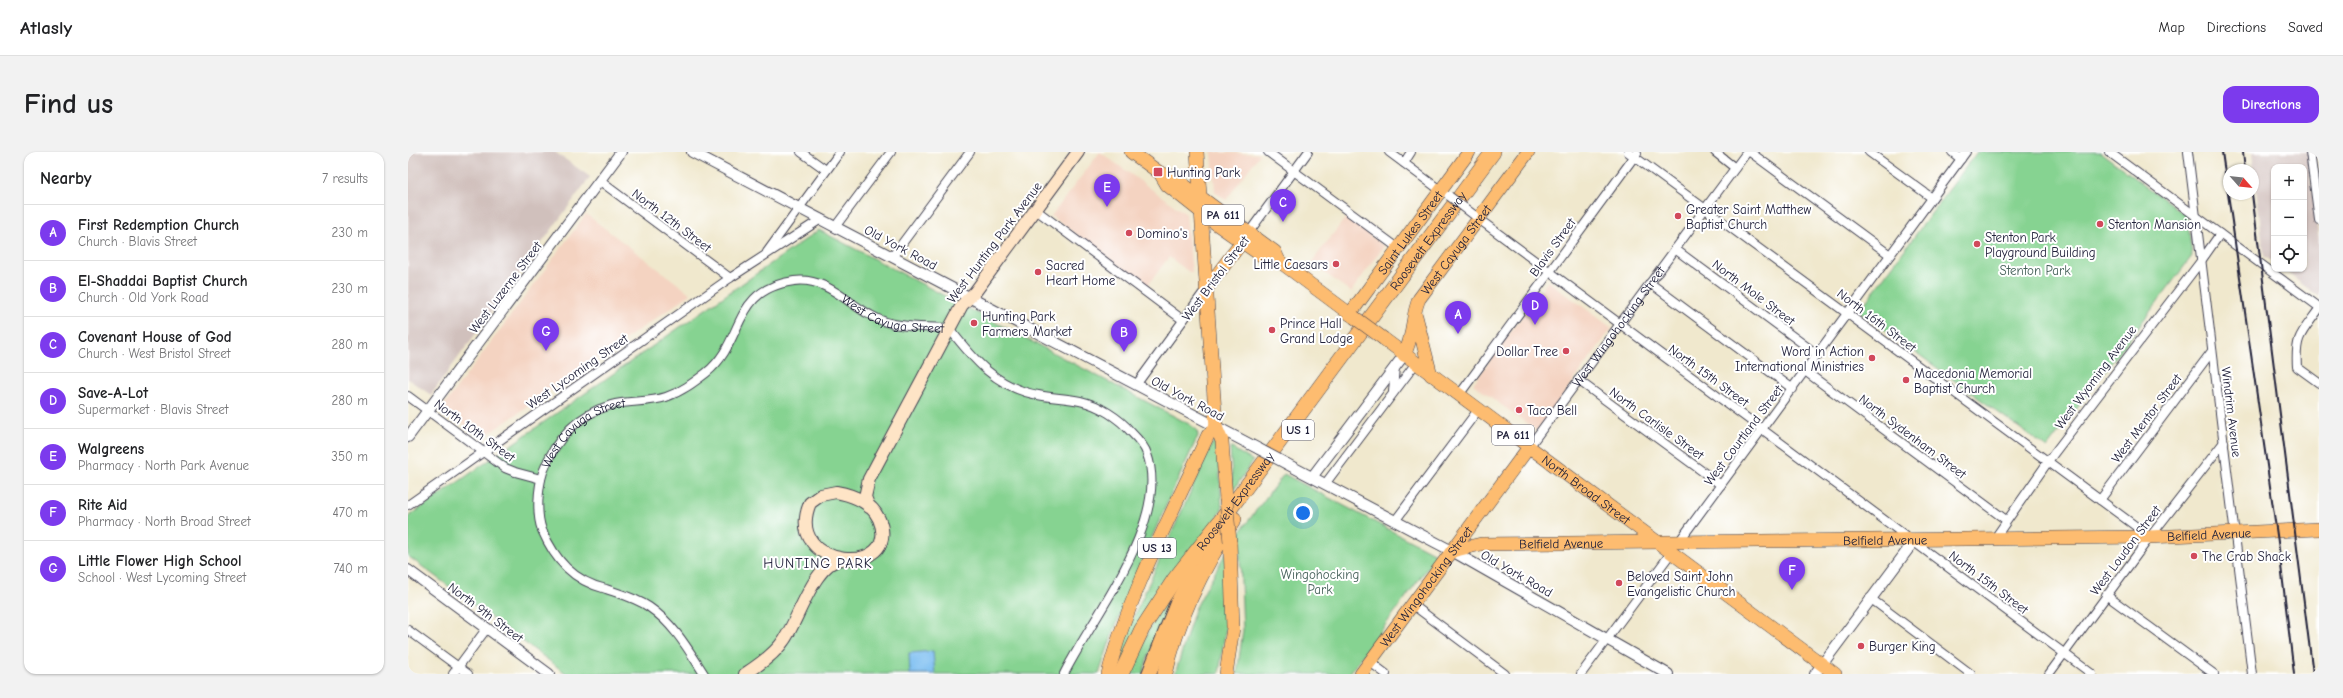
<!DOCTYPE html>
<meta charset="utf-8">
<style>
:root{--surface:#fff;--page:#f2f2f2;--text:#202124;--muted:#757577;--line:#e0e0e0;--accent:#7c3aed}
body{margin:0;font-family:"Comic Neue",sans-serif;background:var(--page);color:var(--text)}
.controls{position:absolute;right:12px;top:12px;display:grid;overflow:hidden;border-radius:8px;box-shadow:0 1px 3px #0004}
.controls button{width:36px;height:36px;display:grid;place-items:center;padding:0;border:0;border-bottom:1px solid var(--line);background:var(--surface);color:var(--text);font:20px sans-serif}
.compass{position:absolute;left:1815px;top:12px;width:36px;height:36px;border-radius:50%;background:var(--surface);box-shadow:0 1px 3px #0004;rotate:117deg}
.you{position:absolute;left:895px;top:361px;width:14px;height:14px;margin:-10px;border:3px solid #fff;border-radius:50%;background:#1a73e8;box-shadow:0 0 0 6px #1a73e833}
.badge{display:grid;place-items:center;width:26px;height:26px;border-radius:50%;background:var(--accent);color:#fff;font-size:13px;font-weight:700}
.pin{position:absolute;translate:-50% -33px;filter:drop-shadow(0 1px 2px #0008)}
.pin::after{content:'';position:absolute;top:21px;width:14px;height:12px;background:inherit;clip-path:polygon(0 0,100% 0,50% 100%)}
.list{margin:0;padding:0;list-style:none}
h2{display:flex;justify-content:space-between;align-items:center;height:52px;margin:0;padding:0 16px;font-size:17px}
h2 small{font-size:13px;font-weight:400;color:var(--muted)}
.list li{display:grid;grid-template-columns:26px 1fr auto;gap:12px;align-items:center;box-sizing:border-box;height:56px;padding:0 16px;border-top:1px solid var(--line)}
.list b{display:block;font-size:15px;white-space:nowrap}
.list p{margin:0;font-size:13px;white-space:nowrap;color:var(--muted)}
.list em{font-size:13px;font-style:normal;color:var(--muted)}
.icon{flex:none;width:22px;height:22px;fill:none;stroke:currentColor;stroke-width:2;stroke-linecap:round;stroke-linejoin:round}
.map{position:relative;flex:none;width:1911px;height:522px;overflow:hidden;border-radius:12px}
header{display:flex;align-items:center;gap:24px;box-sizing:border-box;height:56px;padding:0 20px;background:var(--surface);border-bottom:1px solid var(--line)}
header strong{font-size:19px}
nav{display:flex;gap:22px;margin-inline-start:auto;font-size:14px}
.intro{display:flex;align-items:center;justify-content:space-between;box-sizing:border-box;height:96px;padding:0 24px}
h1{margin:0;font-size:28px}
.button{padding:10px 18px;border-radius:12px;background:var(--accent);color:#fff;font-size:14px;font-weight:700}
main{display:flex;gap:24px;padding:0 24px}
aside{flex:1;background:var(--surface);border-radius:12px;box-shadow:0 1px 3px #0004}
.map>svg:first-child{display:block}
</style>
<header>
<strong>Atlasly</strong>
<nav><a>Map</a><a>Directions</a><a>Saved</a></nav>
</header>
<div class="intro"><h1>Find us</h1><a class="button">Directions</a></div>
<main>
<aside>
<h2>Nearby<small>7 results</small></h2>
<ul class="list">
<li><span class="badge">A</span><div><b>First Redemption Church</b><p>Church · Blavis Street</p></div><em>230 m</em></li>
<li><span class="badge">B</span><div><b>El-Shaddai Baptist Church</b><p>Church · Old York Road</p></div><em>230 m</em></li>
<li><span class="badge">C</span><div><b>Covenant House of God</b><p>Church · West Bristol Street</p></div><em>280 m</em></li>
<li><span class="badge">D</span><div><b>Save-A-Lot</b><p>Supermarket · Blavis Street</p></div><em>280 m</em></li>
<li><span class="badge">E</span><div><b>Walgreens</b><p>Pharmacy · North Park Avenue</p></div><em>350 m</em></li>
<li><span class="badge">F</span><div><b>Rite Aid</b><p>Pharmacy · North Broad Street</p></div><em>470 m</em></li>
<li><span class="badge">G</span><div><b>Little Flower High School</b><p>School · West Lycoming Street</p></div><em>740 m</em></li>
</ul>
</aside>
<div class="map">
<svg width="1911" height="522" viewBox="0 0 1911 522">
<rect width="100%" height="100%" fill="#fff"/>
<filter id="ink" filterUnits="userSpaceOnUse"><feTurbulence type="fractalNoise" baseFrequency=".025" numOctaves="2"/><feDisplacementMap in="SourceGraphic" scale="8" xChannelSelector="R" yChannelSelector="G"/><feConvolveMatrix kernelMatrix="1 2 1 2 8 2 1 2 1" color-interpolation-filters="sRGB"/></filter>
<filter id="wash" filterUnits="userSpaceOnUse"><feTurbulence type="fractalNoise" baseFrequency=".012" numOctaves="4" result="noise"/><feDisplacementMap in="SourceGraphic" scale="16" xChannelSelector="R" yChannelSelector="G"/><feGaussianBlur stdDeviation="0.9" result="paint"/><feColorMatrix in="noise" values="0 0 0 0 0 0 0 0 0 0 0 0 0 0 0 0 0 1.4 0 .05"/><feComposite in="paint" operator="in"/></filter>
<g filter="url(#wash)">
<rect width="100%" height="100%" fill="#f0e8cd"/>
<path fill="#f4d3c1" d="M692 0 778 62 784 120H781L761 105 739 134 643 64Z
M804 0 852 2 818 48 807 40Z
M178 62 283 142 74 286 34 256Z
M938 65 976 94 943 140 903 111Z
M1140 129 1204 176 1129 279 1065 232Z"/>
<path fill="#d0c0bc" d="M0 0H147L182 25 23 243 0 227Z
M1844 0H1911V5L1900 7 1911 88V145L1874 117H1896V15H1866V111L1856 104Z"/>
<path fill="#86d391" stroke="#547a66" d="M1569 0H1692L1779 64 1784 104 1639 296 1451 159Z
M411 78 781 272 789 278 790 284C754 362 717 440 691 522H159L0 404V365Z
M805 290 810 293 814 357 707 522 718 482Z
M822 295 845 309 825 339Z
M876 322 1029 403 941 522H829L835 478 831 381Z
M818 400V475L811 522H767L787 457Z
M768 435 739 508 735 522H720L748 463Z"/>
<path fill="#7bbef1" stroke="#4e7096" d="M525 499 527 522H502L501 501Z"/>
</g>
<g filter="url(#ink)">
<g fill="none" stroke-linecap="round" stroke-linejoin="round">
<g stroke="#414051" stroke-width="10">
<g id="minor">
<path d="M393 0 418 18"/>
<path d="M860 0 990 96"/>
<path d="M981 0 1036 41"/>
<path d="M1220 0 1741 384"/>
<path d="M1307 0 1327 16"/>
<path d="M1342 0 1482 103"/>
<path d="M1461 0 1524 46"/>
<path d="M1544 0 1553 7"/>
<path d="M1701 0 1911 155"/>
<path d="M1780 0 1844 522"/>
<path d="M1902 0 1911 68"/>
<path d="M996 11 1003 0"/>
<path d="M192 29 322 126"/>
<path d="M628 58 775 168"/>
<path d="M1068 65 1684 522"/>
<path d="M427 75 483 0"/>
<path d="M839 83 900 0"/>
<path d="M1267 97 1410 203"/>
<path d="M359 100 432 0"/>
<path d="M484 105 562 0"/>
<path d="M1242 131 1385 237"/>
<path d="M1911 157C1893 182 1887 184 1889 215L1911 231"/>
<path d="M1397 219 1598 368"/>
<path d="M1170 228 1313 333"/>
<path d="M728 233 798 137"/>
<path d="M985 240 987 214"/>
<path d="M1051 243 1229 1"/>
<path d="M0 244 97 316 107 320 133 327"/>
<path id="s1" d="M1121 295 1339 0"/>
<path d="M917 332 1008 211"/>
<path d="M1692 348 1804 199"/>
<path d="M0 353 322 126 413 67"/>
<path d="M987 369 1070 258"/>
<path d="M1587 386 1644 304 1793 109 1812 82"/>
<path d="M1270 391 1558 0"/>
<path d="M1698 443 1806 522"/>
<path d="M1462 446 1563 522"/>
<path d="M1005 453 1097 522"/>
<path d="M0 478 60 522"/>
<path d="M962 510 978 522"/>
<path d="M45 522 79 476"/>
<path id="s2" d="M296 522C280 497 266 472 241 455 228 446 213 442 198 437 165 429 147 408 134 378 128 362 130 336 135 320 147 288 169 263 203 253 220 248 240 251 258 245 273 240 285 231 298 221 338 189 322 138 386 129 423 124 445 160 478 170 498 176 521 175 541 176 565 207 589 236 630 243 644 246 658 246 672 249 691 253 711 266 723 280 729 286 737 294 739 302 763 368 685 464 656 522"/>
<path d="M1173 522 1263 401"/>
<path d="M1641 522 1742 385 1816 290"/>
</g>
</g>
<g stroke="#414051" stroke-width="12">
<path id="tertiary" d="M284 0 851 297
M0 285 213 0
M879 312 1044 399 1260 522
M904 325 996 203
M0 418 141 522
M1407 522 1507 388"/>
</g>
<g stroke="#414051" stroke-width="14">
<path id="secondary" d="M428 340C445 343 463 350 471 367 496 426 374 419 402 351L413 343Z
M461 355 457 345 461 327 554 153 567 140 670 0
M337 522C351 513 367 502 376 488 391 467 407 407 436 407"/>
</g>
<g stroke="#414051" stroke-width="14">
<g id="primary">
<path d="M723 0 752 21 759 33 807 71 860 108 871 109"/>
<path d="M789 0 808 275 814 289 818 347"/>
<path d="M752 21 765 25 867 100 871 109 946 165"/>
<path d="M798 137 834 90"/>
<path id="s3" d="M942 162 1061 0"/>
<path d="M1008 164 1023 223"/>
<path id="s4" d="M976 187 1427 522"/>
<path id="s5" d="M996 203C1006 185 1003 165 1011 147L1120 0"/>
<path id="s6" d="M1044 399 1073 392 1742 385 1911 377"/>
<path d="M700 522C721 441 765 360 800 283L808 275"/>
<path d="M818 522 825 476 822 390"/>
<path id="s7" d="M953 522 1121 295"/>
</g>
</g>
<g stroke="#414051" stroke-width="16">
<path id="trunk" d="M741 522 769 451 797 397"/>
</g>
<g stroke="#414051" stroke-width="16">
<g id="motorway">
<path id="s8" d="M713 522 734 477 766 428 818 362 1085 0"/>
<path d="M757 522C769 466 795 414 826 367"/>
</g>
</g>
<use href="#minor" stroke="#fff" stroke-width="8"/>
<use href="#tertiary" stroke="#fff" stroke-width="10"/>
<use href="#secondary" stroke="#fee4c6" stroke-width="12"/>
<use href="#primary" stroke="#fdbc70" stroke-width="13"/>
<use href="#trunk" stroke="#fdbc70" stroke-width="14"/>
<use href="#motorway" stroke="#fdbc70" stroke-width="15"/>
<path stroke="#22223b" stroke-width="2" d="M1814 0 1871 397 1886 522
M1835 0 1837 18
M1844 42 1905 522"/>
<g stroke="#414051" stroke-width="10" stroke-linecap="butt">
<path id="minor-bridge" d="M1041 44 1066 63"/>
</g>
<g stroke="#414051" stroke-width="12" stroke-linecap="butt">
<path id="tertiary-bridge" d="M851 297 879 312"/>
</g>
<g stroke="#414051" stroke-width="14" stroke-linecap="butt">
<path id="primary-bridge" d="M946 165 976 187
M818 347 822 390"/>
</g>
<use href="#minor-bridge" stroke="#fff" stroke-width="8"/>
<use href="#tertiary-bridge" stroke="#fff" stroke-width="10"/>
<use href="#primary-bridge" stroke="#fdbc70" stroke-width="13"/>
</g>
</g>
<g fill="#d1495b" stroke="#fff" stroke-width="1.5">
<rect x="745" y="15" width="10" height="10" rx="2"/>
<circle cx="1270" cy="64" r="4"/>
<circle cx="1692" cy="72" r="4"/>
<circle cx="721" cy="81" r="4"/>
<circle cx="1569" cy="92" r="4"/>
<circle cx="928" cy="112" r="4"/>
<circle cx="630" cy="120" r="4"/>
<circle cx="566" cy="171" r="4"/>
<circle cx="864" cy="178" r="4"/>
<circle cx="1158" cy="199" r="4"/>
<circle cx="1464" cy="206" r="4"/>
<circle cx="1498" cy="228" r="4"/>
<circle cx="1111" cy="258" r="4"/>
<circle cx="1786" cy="404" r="4"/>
<circle cx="1211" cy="431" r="4"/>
<circle cx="1453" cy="494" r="4"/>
</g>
<g text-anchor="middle" stroke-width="4" stroke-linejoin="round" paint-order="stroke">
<g fill="#fff" stroke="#646476" stroke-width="1">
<rect x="794" y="53" width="42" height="20" rx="3"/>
<rect x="874" y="268" width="32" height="20" rx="3"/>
<rect x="1084" y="273" width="42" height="20" rx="3"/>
<rect x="730" y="386" width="38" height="20" rx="3"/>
</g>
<g font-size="12" font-weight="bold" fill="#22223b">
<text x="815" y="67">PA 611</text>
<text x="890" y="282">US 1</text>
<text x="1105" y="287">PA 611</text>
<text x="749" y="400">US 13</text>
</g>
<g font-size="13" fill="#22223b" stroke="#fff" text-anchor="start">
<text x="759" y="25">Hunting Park</text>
<text x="1278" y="62">Greater Saint Matthew<tspan x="1278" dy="15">Baptist Church</tspan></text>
<text x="1700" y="77">Stenton Mansion</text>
<text x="729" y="86">Domino's</text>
<text x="1577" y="90">Stenton Park<tspan x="1577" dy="15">Playground Building</tspan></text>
<text x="920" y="117" text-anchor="end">Little Caesars</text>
<text x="638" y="118">Sacred<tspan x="638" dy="15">Heart Home</tspan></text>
<text x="574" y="169">Hunting Park<tspan x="574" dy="15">Farmers Market</tspan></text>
<text x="872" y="176">Prince Hall<tspan x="872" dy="15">Grand Lodge</tspan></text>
<text x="1150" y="204" text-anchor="end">Dollar Tree</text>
<text x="1456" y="204" text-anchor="end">Word in Action<tspan x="1456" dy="15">International Ministries</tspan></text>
<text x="1506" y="226">Macedonia Memorial<tspan x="1506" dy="15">Baptist Church</tspan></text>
<text x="1119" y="263">Taco Bell</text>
<text x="1794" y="409">The Crab Shack</text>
<text x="1219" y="429">Beloved Saint John<tspan x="1219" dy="15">Evangelistic Church</tspan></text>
<text x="1461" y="499">Burger King</text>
</g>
<g font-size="13" fill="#22223b" stroke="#fff">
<text transform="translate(264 68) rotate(37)" y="5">North 12th Street</text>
<text dy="5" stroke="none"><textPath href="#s3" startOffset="101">Saint Lukes Street</textPath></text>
<text dy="5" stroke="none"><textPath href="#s8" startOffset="532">Roosevelt Expressway</textPath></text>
<text transform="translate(586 90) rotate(-53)" y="5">West Hunting Park Avenue</text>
<text transform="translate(493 95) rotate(28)" y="5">Old York Road</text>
<text transform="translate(1144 95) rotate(-54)" y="5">Blavis Street</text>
<text dy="5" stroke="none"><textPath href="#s5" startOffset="120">West Cayuga Street</textPath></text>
<text transform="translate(807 126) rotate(-53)" y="5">West Bristol Street</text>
<text transform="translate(97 135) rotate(-53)" y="5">West Luzerne Street</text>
<text transform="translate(1346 140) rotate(37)" y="5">North Mole Street</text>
<text dy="5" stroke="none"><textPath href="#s2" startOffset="726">West Cayuga Street</textPath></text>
<text transform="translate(1469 168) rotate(37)" y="5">North 16th Street</text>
<text dy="5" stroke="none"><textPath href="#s1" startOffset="150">West Wingohocking Street</textPath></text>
<text transform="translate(169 219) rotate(-35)" y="5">West Lycoming Street</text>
<text transform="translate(1301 223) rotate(36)" y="5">North 15th Street</text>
<text transform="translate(1687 225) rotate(-53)" y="5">West Wyoming Avenue</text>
<text transform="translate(780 246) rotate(28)" y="5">Old York Road</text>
<text transform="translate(1824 260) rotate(83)" y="5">Windrim Avenue</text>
<text transform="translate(1738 266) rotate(-53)" y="5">West Mentor Street</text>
<text transform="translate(1249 271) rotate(36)" y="5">North Carlisle Street</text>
<text transform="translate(67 278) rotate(36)" y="5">North 10th Street</text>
<text transform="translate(1335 283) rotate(-53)" y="5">West Courtland Street</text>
<text transform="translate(1505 284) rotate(37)" y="5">North Sydenham Street</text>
<text dy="5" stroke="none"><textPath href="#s2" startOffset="343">West Cayuga Street</textPath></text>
<text dy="5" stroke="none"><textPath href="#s4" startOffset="252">North Broad Street</textPath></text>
<text dy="5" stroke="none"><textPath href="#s8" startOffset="208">Roosevelt Expressway</textPath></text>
<text dy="5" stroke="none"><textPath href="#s6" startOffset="758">Belfield Avenue</textPath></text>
<text dy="5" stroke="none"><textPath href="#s6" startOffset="434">Belfield Avenue</textPath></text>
<text dy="5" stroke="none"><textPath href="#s6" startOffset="110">Belfield Avenue</textPath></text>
<text transform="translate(1717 398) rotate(-53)" y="5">West Loudon Street</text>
<text transform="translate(1109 421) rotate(30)" y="5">Old York Road</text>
<text transform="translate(1581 430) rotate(37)" y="5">North 15th Street</text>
<text dy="5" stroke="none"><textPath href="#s7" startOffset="109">West Wingohocking Street</textPath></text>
<text transform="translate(78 460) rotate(37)" y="5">North 9th Street</text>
</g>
<g font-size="13" fill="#456059" stroke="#fff">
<text x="1627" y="123">Stenton Park</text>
<text x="912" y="427">Wingohocking<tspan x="912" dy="15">Park</tspan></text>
</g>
<g font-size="14" letter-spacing="1" fill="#22223b" stroke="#fff">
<text x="410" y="416">HUNTING PARK</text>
</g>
</g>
</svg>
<div class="controls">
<button>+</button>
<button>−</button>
<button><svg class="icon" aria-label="locate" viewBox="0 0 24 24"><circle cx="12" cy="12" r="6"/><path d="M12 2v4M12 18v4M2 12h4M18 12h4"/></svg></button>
</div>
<svg class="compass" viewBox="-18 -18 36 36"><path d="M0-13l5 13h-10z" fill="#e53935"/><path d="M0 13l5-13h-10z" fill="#757577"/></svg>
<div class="you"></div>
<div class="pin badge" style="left:1050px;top:182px">A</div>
<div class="pin badge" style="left:716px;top:200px">B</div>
<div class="pin badge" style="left:875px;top:70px">C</div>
<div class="pin badge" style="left:1127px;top:173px">D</div>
<div class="pin badge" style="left:699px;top:55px">E</div>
<div class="pin badge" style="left:1384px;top:438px">F</div>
<div class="pin badge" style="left:138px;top:199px">G</div>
</div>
</main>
